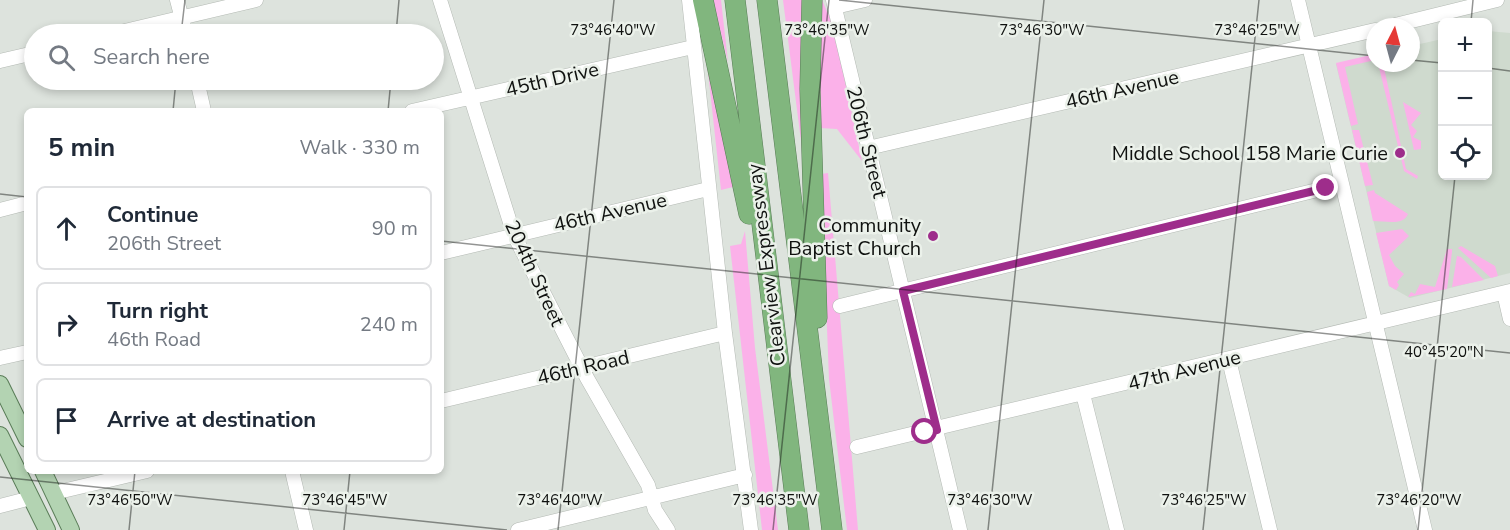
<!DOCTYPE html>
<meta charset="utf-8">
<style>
:root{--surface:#fff;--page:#f2f2f3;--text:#1f2937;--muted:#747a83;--line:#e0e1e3}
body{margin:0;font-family:"Nunito Sans",sans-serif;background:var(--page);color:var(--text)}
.controls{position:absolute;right:18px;top:18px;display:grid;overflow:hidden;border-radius:9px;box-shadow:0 3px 9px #0003}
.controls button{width:54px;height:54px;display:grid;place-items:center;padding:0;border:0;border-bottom:2px solid var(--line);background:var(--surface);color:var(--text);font:30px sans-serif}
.compass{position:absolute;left:1366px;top:18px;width:54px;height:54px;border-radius:50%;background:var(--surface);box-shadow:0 3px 9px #0003;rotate:6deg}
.stop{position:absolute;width:18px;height:18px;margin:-14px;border:4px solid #9e2d8b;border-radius:50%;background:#fff}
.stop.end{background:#9e2d8b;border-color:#fff;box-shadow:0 2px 6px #0008}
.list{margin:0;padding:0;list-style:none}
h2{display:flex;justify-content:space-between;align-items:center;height:78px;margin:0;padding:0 24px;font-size:26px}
h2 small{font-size:20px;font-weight:400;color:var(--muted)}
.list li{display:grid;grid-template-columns:39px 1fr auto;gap:18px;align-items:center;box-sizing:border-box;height:84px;margin:0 12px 12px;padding:0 12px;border:2px solid var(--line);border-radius:9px}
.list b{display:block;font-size:22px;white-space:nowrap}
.list p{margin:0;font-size:20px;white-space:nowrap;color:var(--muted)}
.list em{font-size:20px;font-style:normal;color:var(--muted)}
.icon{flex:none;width:33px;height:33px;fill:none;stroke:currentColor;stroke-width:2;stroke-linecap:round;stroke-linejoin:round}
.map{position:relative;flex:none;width:1510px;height:530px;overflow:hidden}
.search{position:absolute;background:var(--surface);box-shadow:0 3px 9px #0003;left:24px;top:24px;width:420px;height:66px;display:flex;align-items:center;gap:15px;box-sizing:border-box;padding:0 21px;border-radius:33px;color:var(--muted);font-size:22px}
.panel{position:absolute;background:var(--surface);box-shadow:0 3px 9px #0003;left:24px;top:108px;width:420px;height:366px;border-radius:9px}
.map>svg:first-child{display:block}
</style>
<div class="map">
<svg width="1510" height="530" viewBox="0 0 1510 530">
<rect width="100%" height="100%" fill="#dde3dd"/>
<path fill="#cfdace" d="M1488 31 1510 33V273L1410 298 1389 286 1336 64 1375 54V63H1411V46L1442 39V176H1488Z"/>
<path fill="#fbb1e9" d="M713 0H721L728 62Z
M783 0H804L808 196Z
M822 0 833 25 862 161 837 129 820 128 817 3Z
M705 45 737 186 721 190Z
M1375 54V60L1345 67 1358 124 1351 126 1336 63Z
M1378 63H1383L1406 169 1418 176 1417 179 1404 171Z
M1403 102 1421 113 1411 125 1417 131 1413 137 1421 141V149L1414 150Z
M1352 130H1359L1373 185 1365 186Z
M828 173 858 530H847L829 379 821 174Z
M1374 190 1375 193 1408 214C1403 226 1386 221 1373 221L1367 192Z
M1402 229 1409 236 1389 255 1395 266 1404 274 1397 282 1399 285 1396 290 1389 286 1376 233Z
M745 231 755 348 778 530H762L730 246 741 244Z
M1461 246 1495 266 1498 276 1491 278 1458 248Z
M1447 249H1452V252L1447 289 1408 297 1411 292 1415 294 1420 284 1435 287Z
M1457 256 1461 257 1484 280 1452 287Z"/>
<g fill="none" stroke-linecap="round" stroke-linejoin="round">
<g stroke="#b4bab4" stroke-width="15">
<path id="minor" d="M177 0 186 34
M440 0 514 235 587 378 648 485 655 510 668 530
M689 0 725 333 751 530
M833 0 960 530
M1298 0 1425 530
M835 7 865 0
M1387 27 1497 0
M112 34 256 0
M0 61 34 53
M197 80 204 111
M412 111 693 47
M868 148 1375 30
M0 210 27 203
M441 253 708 189
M1504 293 1510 319
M840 306 1342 184
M0 358 27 352
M1229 360 1270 530
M1083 394 1117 530
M441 401 725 333
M857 447 1510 291
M292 471 306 530
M54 493 147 471
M0 506 31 498
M518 530 745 475"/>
</g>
<g stroke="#597c57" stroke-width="18">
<path id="major" d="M0 384 27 439
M0 435 47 530
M43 471 71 530"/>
</g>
<g stroke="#597c57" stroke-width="21">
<path id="highway" d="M703 0 749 214
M735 0 799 530
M767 0 832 530
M812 0 810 89 817 318"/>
</g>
<use href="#minor" stroke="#fff" stroke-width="14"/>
<use href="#major" stroke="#b3d3b2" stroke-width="16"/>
<use href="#highway" stroke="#81b67e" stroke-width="20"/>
</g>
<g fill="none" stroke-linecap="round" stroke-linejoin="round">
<path stroke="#9e2d8b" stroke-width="8" d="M925 432 937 430 903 291 1326 188"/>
</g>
<path fill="none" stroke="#0f110f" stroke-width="1.5" stroke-opacity="0.45" d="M839 0 1375 56M1471 22 1473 0M181 34 185 0M396 34 399 0M1411 60 1442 63M1488 68 1510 71M173 111 176 80M388 111 391 80M0 194 27 197M441 241 1510 353M0 477 507 530M129 530 135 471M344 530 350 471M558 530 614 0M773 530 829 0M988 530 1044 0M1203 530 1259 0M1418 530 1455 176"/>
<g fill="#9e2d8b" stroke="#ebf1ea" stroke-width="2">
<circle cx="1400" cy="153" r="6"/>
<circle cx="933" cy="236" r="6"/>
</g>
<g text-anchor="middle" stroke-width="5" stroke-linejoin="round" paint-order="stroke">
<g font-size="20" fill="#0f110f" stroke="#ebf1ea">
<text transform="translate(552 79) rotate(-13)" y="7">45th Drive</text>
<text transform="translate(1122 89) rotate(-13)" y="7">46th Avenue</text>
<text transform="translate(867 142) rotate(76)" y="7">206th Street</text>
<text transform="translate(610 212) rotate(-13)" y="7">46th Avenue</text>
<text transform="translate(766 265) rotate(-97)" y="7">Clearview Expressway</text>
<text transform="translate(535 273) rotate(65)" y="7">204th Street</text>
<text transform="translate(583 367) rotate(-13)" y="7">46th Road</text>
<text transform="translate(1184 370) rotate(-14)" y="7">47th Avenue</text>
</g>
<g font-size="20" fill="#0f110f" stroke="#ebf1ea" text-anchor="end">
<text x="1388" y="160">Middle School 158 Marie Curie</text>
<text x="921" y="232">Community<tspan x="921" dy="23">Baptist Church</tspan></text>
</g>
</g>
<g font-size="15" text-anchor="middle" fill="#0f110f" stroke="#ebf1ea" stroke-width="5" stroke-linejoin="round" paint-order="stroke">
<text x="613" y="35">73°46'40"W</text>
<text x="827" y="35">73°46'35"W</text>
<text x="1042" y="35">73°46'30"W</text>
<text x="1257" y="35">73°46'25"W</text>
<text x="1444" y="357">40°45'20"N</text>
<text x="130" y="505">73°46'50"W</text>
<text x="345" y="505">73°46'45"W</text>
<text x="560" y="505">73°46'40"W</text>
<text x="775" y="505">73°46'35"W</text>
<text x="990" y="505">73°46'30"W</text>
<text x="1204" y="505">73°46'25"W</text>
<text x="1419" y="505">73°46'20"W</text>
</g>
</svg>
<div class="controls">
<button>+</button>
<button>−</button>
<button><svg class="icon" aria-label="locate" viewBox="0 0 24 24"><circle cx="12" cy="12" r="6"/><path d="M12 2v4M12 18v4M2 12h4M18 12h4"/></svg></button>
</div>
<svg class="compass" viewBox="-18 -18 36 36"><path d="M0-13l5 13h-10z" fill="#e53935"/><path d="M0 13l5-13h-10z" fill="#747a83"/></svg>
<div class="stop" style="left:925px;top:432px"></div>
<div class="stop end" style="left:1326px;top:188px"></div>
<div class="search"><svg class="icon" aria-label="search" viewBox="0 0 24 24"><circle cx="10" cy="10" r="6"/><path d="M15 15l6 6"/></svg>Search here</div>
<section class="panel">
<h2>5 min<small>Walk · 330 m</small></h2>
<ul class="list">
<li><svg class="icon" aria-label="ahead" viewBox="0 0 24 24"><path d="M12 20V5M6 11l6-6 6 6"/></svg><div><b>Continue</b><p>206th Street</p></div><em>90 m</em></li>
<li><svg class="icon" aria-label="right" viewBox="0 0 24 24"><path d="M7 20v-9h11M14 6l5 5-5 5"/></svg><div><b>Turn right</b><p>46th Road</p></div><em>240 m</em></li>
<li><svg class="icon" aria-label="arrive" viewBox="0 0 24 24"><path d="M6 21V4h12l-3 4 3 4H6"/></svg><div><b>Arrive at destination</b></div></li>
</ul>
</section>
</div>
